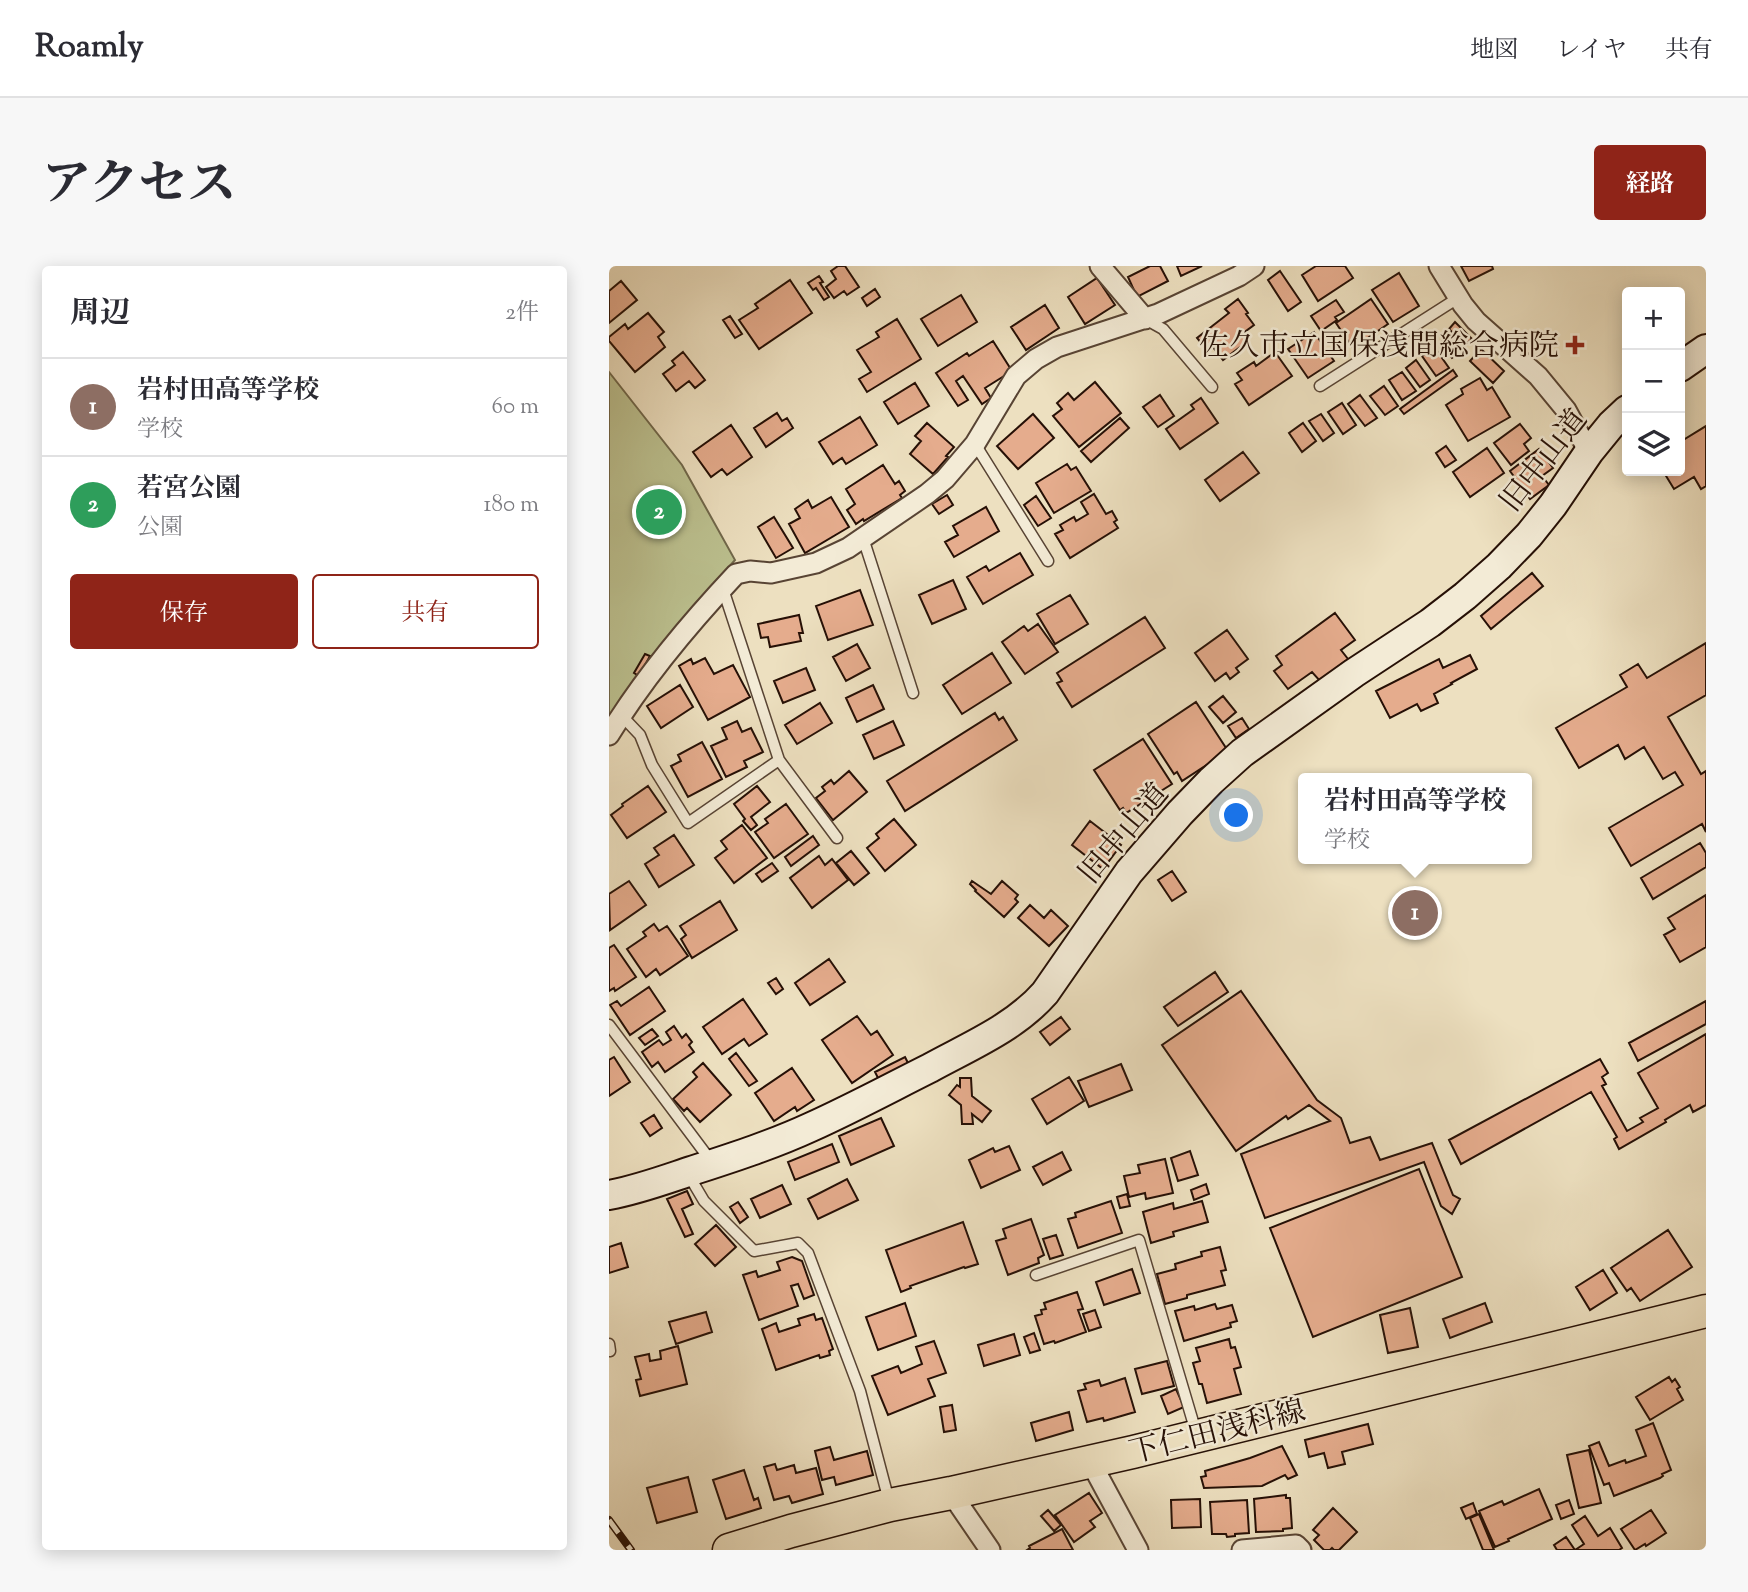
<!DOCTYPE html>
<html lang="ja">
<meta charset="utf-8">
<style>
:root{--surface:#fff;--page:#f7f7f7;--text:#2b2b33;--muted:#7c7c81;--line:#e1e1e2;--accent:#8f2418}
body{margin:0;font-family:"Sorts Mill Goudy","Noto Serif JP",serif;background:var(--page);color:var(--text)}
.controls{position:absolute;right:21px;top:21px;display:grid;overflow:hidden;border-radius:7px;box-shadow:0 4px 18px #0003}
.controls button{width:63px;height:63px;display:grid;place-items:center;padding:0;border:0;border-bottom:2px solid var(--line);background:var(--surface);color:var(--text);font:35px sans-serif}
.you{position:absolute;left:628px;top:550px;width:24px;height:24px;margin:-18px;border:5px solid #fff;border-radius:50%;background:#1a73e8;box-shadow:0 0 0 10px #1a73e833}
.badge{display:grid;place-items:center;width:46px;height:46px;border-radius:50%;background:var(--accent);color:#fff;font-size:23px;font-weight:700}
.pin{position:absolute;translate:-50% -50%;border:4px solid #fff;box-shadow:0 2px 7px #0006}
.popup{position:absolute;left:689px;top:507px;width:234px;height:91px;box-sizing:border-box;display:grid;place-content:center;border-radius:7px;background:var(--surface);filter:drop-shadow(0 2px 5px #0005);font-size:23px;white-space:nowrap;color:var(--muted)}
.popup b{font-size:26px;color:var(--text)}
.popup::after{content:'';position:absolute;left:50%;top:100%;margin-left:-14px;border:14px solid transparent;border-top-color:var(--surface)}
.list{margin:0;padding:0;list-style:none}
h2{display:flex;justify-content:space-between;align-items:center;height:91px;margin:0;padding:0 28px;font-size:30px}
h2 small{font-size:23px;font-weight:400;color:var(--muted)}
.list li{display:grid;grid-template-columns:46px 1fr auto;gap:21px;align-items:center;box-sizing:border-box;height:98px;padding:0 28px;border-top:2px solid var(--line)}
.list b{display:block;font-size:26px;white-space:nowrap}
.list p{margin:0;font-size:23px;white-space:nowrap;color:var(--muted)}
.list em{font-size:23px;font-style:normal;color:var(--muted)}
.actions{display:flex;gap:14px;padding:21px 28px}
.actions a{flex:1;padding:16px 0;border:2px solid var(--accent);border-radius:7px;text-align:center;font-size:24px;color:var(--accent)}
.actions .main{background:var(--accent);color:#fff}
.icon{flex:none;width:38px;height:38px;fill:none;stroke:currentColor;stroke-width:2;stroke-linecap:round;stroke-linejoin:round}
.map{position:relative;flex:none;width:1097px;height:1284px;overflow:hidden;border-radius:7px}
header{display:flex;align-items:center;gap:42px;box-sizing:border-box;height:98px;padding:0 35px;background:var(--surface);border-bottom:2px solid var(--line)}
header strong{font-size:33px}
nav{display:flex;gap:38px;margin-inline-start:auto;font-size:24px}
.intro{display:flex;align-items:center;justify-content:space-between;box-sizing:border-box;height:168px;padding:0 42px}
h1{margin:0;font-size:49px}
.button{padding:18px 32px;border-radius:7px;background:var(--accent);color:#fff;font-size:24px;font-weight:700}
main{display:flex;gap:42px;padding:0 42px}
aside{flex:1;background:var(--surface);border-radius:7px;box-shadow:0 4px 18px #0003}
.map>svg:first-child{display:block}
</style>
<header>
<strong>Roamly</strong>
<nav><a>地図</a><a>レイヤ</a><a>共有</a></nav>
</header>
<div class="intro"><h1>アクセス</h1><a class="button">経路</a></div>
<main>
<aside>
<h2>周辺<small>2件</small></h2>
<ul class="list">
<li><span class="badge" style="background:#8d6e63">1</span><div><b>岩村田高等学校</b><p>学校</p></div><em>60 m</em></li>
<li><span class="badge" style="background:#2e9e5b">2</span><div><b>若宮公園</b><p>公園</p></div><em>180 m</em></li>
</ul>
<div class="actions"><a class="main">保存</a><a>共有</a></div>
</aside>
<div class="map">
<svg width="1097" height="1284" viewBox="0 0 1097 1284">
<rect width="100%" height="100%" fill="#ede0c0"/>
<filter id="stains"><feTurbulence type="fractalNoise" baseFrequency=".00286" numOctaves="4"/><feColorMatrix values="0 0 0 0 .2 0 0 0 0 .09 0 0 0 0 .02 0 0 0 .5 -.17"/></filter>
<radialGradient id="worn" r=".72"><stop offset=".6" stop-color="#630" stop-opacity="0"/><stop offset="1" stop-color="#630" stop-opacity=".3"/></radialGradient>
<path fill="#bcc190" stroke="#71684b" stroke-width="2" d="M0 106 73 199 126 294 96 328 0 455Z"/>
<path fill="#e5ac8d" stroke="#261006" stroke-width="2" d="M229 0H236L250 21 238 29 235 25 225 32 217 21 227 13 222 5Z
M541 0H551L559 15 528 31 519 11Z
M568 0H593L572 10Z
M707 0H736L744 12 709 35 693 9Z
M852 0H883L884 3 860 15Z
M671 5 692 36 679 45 659 14Z
M790 7 810 40 784 56 763 24Z
M210 10 214 16 211 17 220 31 215 34 207 22 204 24 199 17Z
M488 12 506 39 476 58 459 31Z
M181 14 203 47 150 83 130 54 149 42 146 38Z
M12 15 28 34 0 57V25Z
M266 23 271 31 258 40 253 32Z
M352 29 368 56 329 80 312 53Z
M629 33 639 47 637 48 645 59 633 68 639 75 614 94 603 80 598 84 588 72 620 47 616 43Z
M762 33 779 58 744 82 727 57Z
M727 34 735 46 726 51 728 54 712 65 702 50Z
M436 39 450 62 417 84 402 61Z
M39 47 55 66 49 71 56 81 26 106 0 75V71L16 58 19 63Z
M121 50 133 68 126 72 114 54Z
M288 53 312 93 258 126 250 113 262 106 248 84 270 71 267 66Z
M846 56 863 73 856 79 840 63Z
M705 66 725 95 699 112 679 83Z
M842 68 854 84 843 92 831 77Z
M384 75 403 105 376 122 382 132 373 138 354 110 347 115 359 134 349 140 327 107 358 87 360 90Z
M826 82 840 102 827 110 813 90Z
M872 83 895 105 884 117 861 95Z
M74 86 96 114 86 122 80 115 67 125 54 108 66 99 63 95Z
M666 86 683 110 640 139 626 118 633 114 628 107 645 96 647 100Z
M807 94 821 114 811 121 797 102Z
M844 104 848 110 795 148 791 143Z
M793 106 807 125 793 134 780 114Z
M871 112 878 124 883 121 901 151 859 175 837 139 854 128 852 123Z
M486 116 512 147 470 181 444 150 453 143 448 137 459 127 465 134Z
M306 117 320 140 289 158 275 136Z
M775 120 789 140 776 149 761 130Z
M551 129 565 150 549 161 534 141Z
M751 129 768 152 756 160 739 138Z
M592 132 609 157 571 183 557 163 585 143 582 139Z
M733 137 747 159 734 168 719 146Z
M168 147 173 155 178 152 184 162 157 181 145 162Z
M424 148 445 172 409 203 388 180Z
M712 148 725 167 714 175 700 155Z
M251 151 268 179 237 198 233 192 224 198 210 176Z
M511 152 520 162 482 196 472 185Z
M318 157 345 181 337 190 339 191 324 208 301 188 312 175 306 170Z
M694 157 707 175 693 186 680 167Z
M911 158 922 172 915 178 920 185 902 199 885 177Z
M122 159 143 191 118 209 113 203 102 211 84 186Z
M1097 160V220L1092 223 1085 211 1065 223 1054 205H1071V176Z
M837 180 847 194 836 201 827 187Z
M878 182 895 207 861 231 844 206Z
M930 183 944 202 933 210 940 219 921 233 901 205Z
M634 186 650 207 611 235 596 214Z
M458 198 462 204 467 201 482 225 445 247 427 217Z
M274 199 286 218 290 215 296 225 291 229 293 232 255 255 254 253 247 258 238 244 246 238 237 223Z
M485 228 497 248 503 245 508 254 505 256 509 262 461 292 446 268 454 264 451 259 465 251 467 255 479 248 472 236Z
M338 229 344 239 330 248 323 238Z
M427 230 442 252 429 260 415 239Z
M222 231 240 261 196 287 180 258 191 252 186 243 199 234 203 242Z
M377 241 390 265 345 291 336 276 349 269 344 260Z
M165 251 184 282 167 292 149 261Z
M411 287 424 309 374 338 358 311 377 300 380 305Z
M923 307 934 320 882 363 872 350Z
M344 314 357 343 323 358 310 329Z
M251 324 264 359 219 374 207 340Z
M461 329 479 358 446 378 428 348Z
M726 347 746 374 732 384 739 393 711 415 703 406 679 423 665 405 673 399 667 390Z
M190 349 194 367H190L192 375 161 381 159 371 152 372 149 358Z
M536 351 556 382 463 441 448 417 453 415 448 407Z
M429 358 449 386 416 408 393 376 415 360 419 365Z
M618 364 639 393 627 402 630 406 621 413 617 407 606 415 586 387Z
M1097 377V429L1059 451 1092 508 1097 505V566L1093 558 1022 600 1000 562 1074 519 1066 506 1054 513 1035 481 1016 493 1009 479 970 502 947 462 1018 421 1011 409 1029 398 1038 412Z
M248 378 261 402 237 415 224 391Z
M383 387 402 417 353 448 334 419Z
M36 388 41 390 30 410 25 407Z
M861 389 868 403 842 417 843 418 825 428 829 437 812 445 808 438 781 452 767 425 830 393 834 402Z
M96 392 105 408 124 399 141 431 99 454 70 400 82 393 84 398Z
M197 402 206 424 174 437 165 415Z
M71 419 84 441 52 462 38 440Z
M264 419 275 443 248 456 237 432Z
M614 430 627 446 614 457 600 441Z
M587 436 619 485 573 515 568 506 565 508 539 468Z
M211 437 223 457 188 478 176 459Z
M386 447 390 454 394 451 408 474 296 545 278 515Z
M633 452 640 463 627 472 619 460Z
M128 455 133 466 142 462 154 486 135 495 138 501 117 511 102 480 118 473 113 462Z
M284 455 295 479 265 493 254 469Z
M534 473 563 518 517 547 514 542 511 544 485 504Z
M93 476 113 513 79 531 62 500 72 495 69 489Z
M240 505 258 526 224 554 207 532 216 525 213 521 222 514 225 518Z
M39 520 57 546 18 572 2 549 14 540 13 538Z
M148 520 161 536 142 551 148 559 142 564 134 555 136 553 125 538Z
M177 538 199 568 165 592 146 566 159 557 156 553Z
M285 553 307 579 276 605 258 582 270 572 267 568Z
M481 555 512 579 494 603 463 579Z
M133 559 158 592 125 617 106 592 118 583 112 575Z
M65 569 85 599 50 621 36 598 50 589 45 582Z
M204 570 210 579 182 600 176 591Z
M1091 577 1097 587V601L1044 633 1032 612Z
M242 585 260 607 245 619 227 597Z
M210 590 216 599 223 593 239 614 203 642 181 612Z
M163 597 169 605 153 616 147 608Z
M563 605 577 626 563 635 549 614Z
M20 615 37 639 1 664 0 628Z
M363 615 382 628 393 615 409 629 406 633 409 636 395 651 366 625 367 624 361 618Z
M1097 629V681L1071 696 1055 669 1066 663 1059 652Z
M111 635 128 664 83 692 72 673 77 669 71 660Z
M421 639 435 652 442 644 459 660 440 680 409 652Z
M45 658 50 665 58 660 79 690 51 709 47 703 37 711 18 683 37 670 34 666Z
M5 679 27 711 6 725 5 722 0 725V682Z
M220 693 236 716 201 739 186 717Z
M606 706 619 726 569 760 555 741Z
M167 712 174 723 167 728 159 717Z
M40 721 56 745 21 769 1 739 8 735 12 740Z
M632 725 708 834 732 852 741 877 761 871 771 894 823 877 844 929 851 933 843 948 832 940 815 896 656 952 632 888 721 855 700 839 679 853 677 850 627 885 553 779Z
M134 733 158 768 140 780 135 773 113 788 94 761Z
M1097 735V758L1029 795 1020 777Z
M248 750 262 769 268 765 284 789 243 817 213 774Z
M452 751 461 763 441 779 431 766Z
M65 760 73 772 77 768 83 776 80 779 85 786 56 806 49 796 43 801 33 786 50 774 54 779 62 774 57 766Z
M43 763 49 770 36 779 30 772Z
M1097 768V839L1084 846 1081 839 1056 854 1057 856 1010 883 1005 873 1008 871 982 826 852 898 840 874 991 793 999 807 993 811 997 818 993 820 1018 865 1034 856 1031 852 1049 842 1029 807Z
M127 787 148 815 140 820 120 793Z
M5 791 21 816 0 830V794Z
M296 791 300 799 270 814 266 806Z
M94 797 122 829 91 856 78 842 75 845 64 833 88 811 84 806Z
M512 798 523 824 480 841 469 815Z
M183 802 205 834 188 845 186 841 165 855 146 827Z
M460 811 475 835 438 858 423 833Z
M351 812H362L363 830 382 845 373 856 363 848 364 858H353L352 839 340 829 348 819 351 821Z
M45 849 53 862 41 870 32 857Z
M272 852 285 880 242 899 230 870Z
M223 878 230 896 186 914 179 896Z
M400 880 411 904 372 922 360 894 384 882 386 886Z
M581 885 589 909 569 915 562 892Z
M453 886 462 904 434 919 424 901Z
M556 893 564 927 537 933 536 927 520 931 515 910 531 907 529 899Z
M810 903 853 1011 704 1071 661 962Z
M238 913 249 934 209 953 199 933Z
M597 918 600 928 585 934 582 924Z
M173 919 182 938 151 952 142 933Z
M78 925 84 938 73 943 84 968 76 971 58 933Z
M518 928 521 940 511 942 508 931Z
M502 935 513 967 469 982 459 953 467 951 466 947Z
M593 935 599 956 564 966 565 970 542 977 534 946 564 937 565 943Z
M129 936 139 951 131 957 121 941Z
M422 953 435 989 429 992 430 997 399 1009 387 975 397 972 394 963Z
M354 956 369 998 356 1002 355 1001 301 1020 302 1022 292 1026 277 984Z
M107 959 127 981 106 1000 86 978Z
M1059 964 1083 1001 1031 1035 1022 1022 1018 1025 1002 1002Z
M447 969 454 989 441 993 434 973Z
M12 977 19 1001 0 1007V981Z
M611 981 617 1004 612 1005 616 1019 578 1029V1032L556 1038 548 1008 567 1003 566 998 593 990 592 986Z
M183 991 193 995 205 1029 195 1033 189 1018 182 1020 189 1040 150 1054 134 1009 147 1005 149 1011 171 1004 168 996Z
M523 1003 531 1027 495 1039 487 1016Z
M994 1004 1008 1027 981 1044 967 1021Z
M468 1026 474 1043 469 1044 477 1066 446 1077 445 1075 435 1078 426 1050 433 1048 432 1044 437 1043 435 1037Z
M296 1037 307 1070 269 1084 257 1051Z
M876 1037 883 1056 841 1072 834 1053Z
M606 1038 608 1043 623 1039 628 1055 621 1057 622 1061 575 1075 566 1045 585 1040 586 1044Z
M801 1042 809 1081 779 1087 771 1049Z
M486 1044 492 1061 480 1065 474 1048Z
M97 1046 103 1066 67 1078 60 1056Z
M205 1048 207 1054 213 1052 224 1083 220 1085 221 1089 211 1092 210 1089 167 1104 153 1063 167 1057 170 1066 191 1059 189 1053Z
M425 1067 431 1084 421 1087 415 1071Z
M405 1068 411 1089 375 1100 369 1079Z
M620 1073 622 1082 626 1081 632 1101 625 1103 632 1128 598 1137 593 1118H590L584 1097 591 1095 587 1082Z
M325 1075 337 1107 319 1113 326 1130 279 1149 263 1110 289 1100 292 1107 313 1098 307 1081Z
M69 1080 78 1118 31 1130 27 1114 32 1113 26 1091 40 1088 41 1095 52 1093 51 1085Z
M558 1095 565 1120 533 1128 526 1103Z
M1060 1111 1063 1116 1066 1113 1071 1121 1068 1123 1074 1134 1041 1154 1027 1131Z
M516 1112 526 1146 495 1155 494 1152 478 1156 469 1125 477 1123 475 1118 490 1114 492 1120Z
M567 1123 575 1141 559 1148 552 1130Z
M343 1139 347 1164 335 1166 331 1141Z
M460 1146 464 1164 427 1175 422 1157Z
M1044 1157 1062 1204 1053 1208 1054 1210 1051 1212 1005 1230 1000 1217 995 1219 980 1180 990 1176 1000 1200 1016 1194 1017 1197 1037 1190 1027 1164Z
M759 1158 764 1178 733 1186 736 1198 719 1202 715 1187 700 1191 696 1174Z
M673 1180 688 1209 679 1213 676 1209 653 1220 595 1222 592 1211 597 1210 596 1205 641 1192Z
M221 1181 225 1194 258 1185 264 1209 227 1219 225 1211 213 1214 206 1185Z
M980 1184 992 1237 970 1242 958 1189Z
M166 1198 168 1204 185 1199 187 1207 207 1202 214 1228 183 1237 180 1230 165 1234 155 1201Z
M135 1204 145 1234 149 1232 152 1242 117 1253 104 1214Z
M79 1211 88 1246 48 1257 38 1222Z
M930 1223 943 1253 899 1273 900 1275 886 1281 870 1245 893 1235 895 1239Z
M480 1227 493 1247 481 1255 486 1261 465 1276 446 1249Z
M677 1229V1232H681L683 1262 674 1263V1265L647 1266 645 1233Z
M591 1233 592 1261 563 1262 562 1234Z
M638 1234 640 1267 626 1268V1270L618 1271 617 1268H603L601 1236Z
M960 1234 965 1248 952 1253 947 1239Z
M864 1237 868 1248 857 1253 852 1242Z
M724 1242 748 1266 730 1284H725L723 1282 721 1284H715L705 1274 710 1269 704 1264Z
M439 1244 452 1259 445 1265 432 1250Z
M1042 1244 1057 1267 1037 1280 1036 1278 1026 1284 1012 1263Z
M870 1248 885 1284H874L861 1252Z
M976 1250 989 1270 1001 1262 1013 1282 1010 1284H948L945 1279 957 1271 966 1284 975 1278 963 1259Z
M453 1263 464 1284H418L421 1282 420 1280Z"/>
<g fill="none" stroke-linecap="round" stroke-linejoin="round">
<g stroke="#584434" stroke-width="13">
<path id="lane" d="M536 53 554 63 603 121
M711 120 849 32
M366 178 439 295
M254 272 304 427
M114 323 170 494 228 572
M12 449 31 469 43 499 79 557 170 494
M0 759 102 895
M79 908 95 935 145 985 189 977 199 987 251 1125 280 1235
M427 1009 530 974 587 1166
M0 1078 1 1085"/>
</g>
<g stroke="#584434" stroke-width="23">
<path id="street" d="M491 0 536 53
M830 0 854 39 867 55 929 110 957 144 980 186
M0 469C36 410 80 358 127 308L141 305 162 307 207 297 239 282 318 228 336 213 366 178 407 110 427 93 448 81 549 48 630 10 645 0
M481 1195 529 1284
M342 1227 381 1284
M633 1284 687 1279 692 1284"/>
</g>
<g stroke="#261006" stroke-width="32">
<path id="secondary" d="M1071 101 1097 83
M0 929C28 924 55 914 82 905 122 892 163 879 202 861 242 843 281 822 321 802 361 780 405 762 436 727L520 606 571 547 602 515 633 487 745 407 821 357 856 330 890 300 920 269 944 239 980 186 1002 159 1018 144"/>
</g>
<g stroke="#261006" stroke-width="35">
<path id="primary" d="M120 1284 182 1265 281 1239 342 1227 524 1186 1097 1045"/>
</g>
<use href="#lane" stroke="#f3ebd6" stroke-width="10"/>
<use href="#street" stroke="#f3ebd6" stroke-width="19"/>
<use href="#secondary" stroke="#f3ebd6" stroke-width="28"/>
<use href="#primary" stroke="#ede0c0" stroke-width="32"/>
<g stroke="#261006" stroke-width="8">
<path id="rail" d="M0 1254 22 1284"/>
</g>
<use href="#rail" stroke="#f3ebd6" stroke-width="5" stroke-dasharray="16" stroke-linecap="butt"/>
</g>
<path fill="#8f2418" stroke="#f3ebd6" stroke-width="2.5" d="M962.5 68.5h7v7h7v7h-7v7h-7v-7h-7v-7h7z"/>
<g text-anchor="middle" stroke-width="5" stroke-linejoin="round" paint-order="stroke">
<g font-size="30" fill="#261006" stroke="#f3ebd6" text-anchor="end">
<text x="950" y="89">佐久市立国保浅間総合病院</text>
</g>
<g font-size="30" fill="#261006" stroke="#f3ebd6">
<text transform="translate(934 194) rotate(-52)" y="10">旧中山道</text>
<text transform="translate(514 567) rotate(-50)" y="10">旧中山道</text>
<text transform="translate(608 1165) rotate(-14)" y="10">下仁田浅科線</text>
</g>
</g>
<rect width="100%" height="100%" filter="url(#stains)"/>
<rect width="100%" height="100%" fill="url(#worn)"/>
</svg>
<div class="controls">
<button>+</button>
<button>−</button>
<button><svg class="icon" aria-label="layers" viewBox="0 0 24 24"><path d="M12 4l9 5-9 5-9-5zM3 14l9 5 9-5"/></svg></button>
</div>
<div class="you"></div>
<div class="pin badge" style="left:806px;top:647px;background:#8d6e63">1</div>
<div class="popup"><b>岩村田高等学校</b>学校</div>
<div class="pin badge" style="left:50px;top:246px;background:#2e9e5b">2</div>
</div>
</main>
